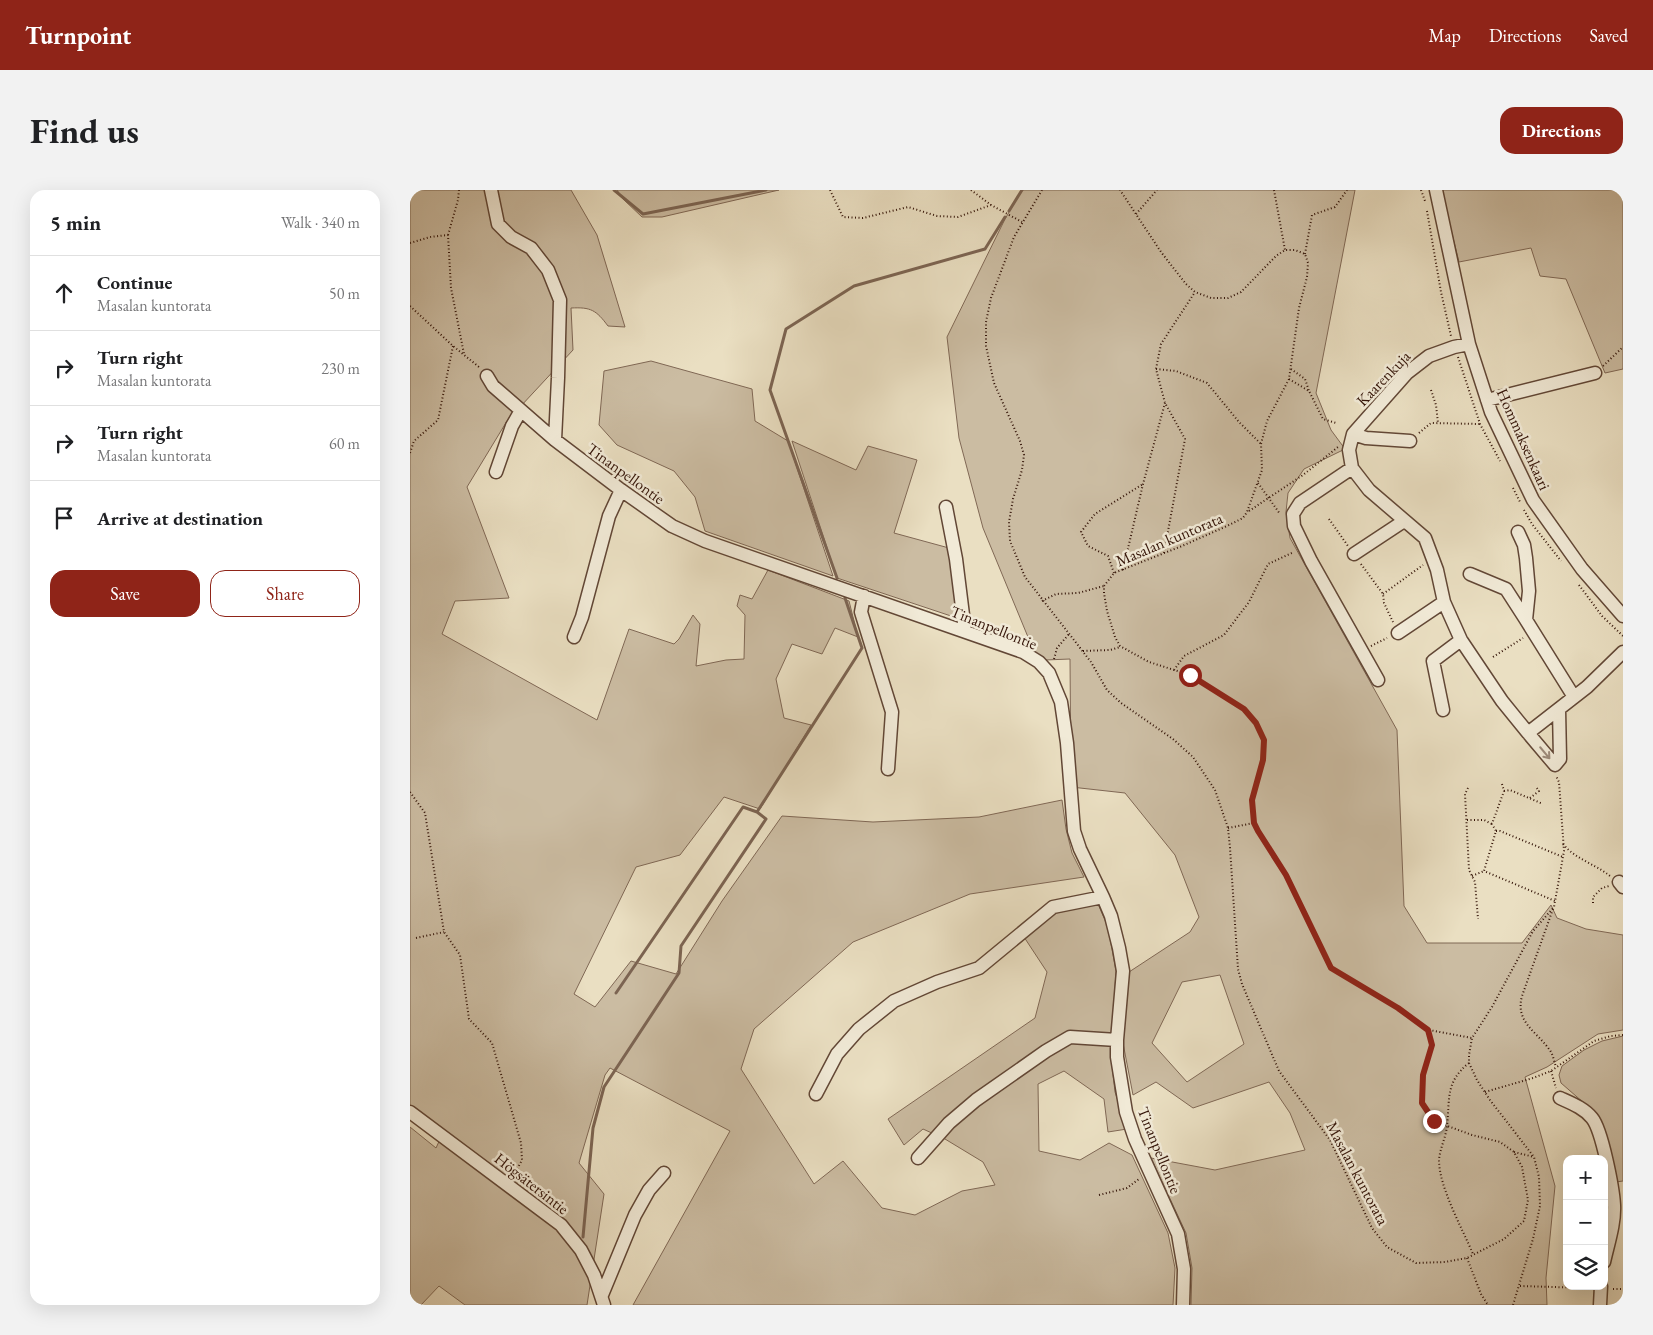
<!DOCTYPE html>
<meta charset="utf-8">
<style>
:root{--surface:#fff;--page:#f2f2f2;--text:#202124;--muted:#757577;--line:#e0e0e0;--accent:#8f2418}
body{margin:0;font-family:"EB Garamond",serif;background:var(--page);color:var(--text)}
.controls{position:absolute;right:15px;bottom:15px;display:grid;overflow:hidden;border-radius:10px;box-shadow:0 5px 20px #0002}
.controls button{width:45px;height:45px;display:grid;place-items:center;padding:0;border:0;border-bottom:1px solid var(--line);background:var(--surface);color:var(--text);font:25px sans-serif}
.stop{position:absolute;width:15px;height:15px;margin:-11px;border:4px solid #8f2418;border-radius:50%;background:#fff}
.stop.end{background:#8f2418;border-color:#fff;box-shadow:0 1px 5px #0008}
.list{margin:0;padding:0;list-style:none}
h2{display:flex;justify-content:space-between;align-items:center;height:65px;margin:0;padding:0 20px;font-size:21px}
h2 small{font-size:16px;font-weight:400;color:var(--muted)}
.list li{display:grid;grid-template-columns:32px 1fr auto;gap:15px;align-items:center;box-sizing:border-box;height:75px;padding:0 20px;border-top:1px solid var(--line)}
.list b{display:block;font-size:19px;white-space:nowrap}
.list p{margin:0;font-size:16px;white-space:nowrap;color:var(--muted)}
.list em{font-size:16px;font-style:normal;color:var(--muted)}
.actions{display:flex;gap:10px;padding:15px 20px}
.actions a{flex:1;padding:11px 0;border:1px solid var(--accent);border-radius:15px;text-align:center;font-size:18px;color:var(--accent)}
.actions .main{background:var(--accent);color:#fff}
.icon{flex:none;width:28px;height:28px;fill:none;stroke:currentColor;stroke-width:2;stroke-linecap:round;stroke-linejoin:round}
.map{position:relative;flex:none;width:1213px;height:1115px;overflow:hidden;border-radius:15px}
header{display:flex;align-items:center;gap:30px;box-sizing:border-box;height:70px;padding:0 25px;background:var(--accent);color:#fff}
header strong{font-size:24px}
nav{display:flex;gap:28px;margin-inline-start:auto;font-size:18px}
.intro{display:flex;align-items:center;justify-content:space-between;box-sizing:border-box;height:120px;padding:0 30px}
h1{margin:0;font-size:35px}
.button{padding:12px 22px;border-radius:15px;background:var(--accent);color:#fff;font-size:18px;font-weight:700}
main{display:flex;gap:30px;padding:0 30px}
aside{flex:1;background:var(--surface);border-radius:15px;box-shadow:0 5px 20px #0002}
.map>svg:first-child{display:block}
</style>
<header>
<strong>Turnpoint</strong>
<nav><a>Map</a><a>Directions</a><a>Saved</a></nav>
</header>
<div class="intro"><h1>Find us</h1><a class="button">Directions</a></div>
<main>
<aside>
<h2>5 min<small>Walk · 340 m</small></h2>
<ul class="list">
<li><svg class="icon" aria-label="ahead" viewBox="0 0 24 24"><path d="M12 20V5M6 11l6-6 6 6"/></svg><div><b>Continue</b><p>Masalan kuntorata</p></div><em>50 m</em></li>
<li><svg class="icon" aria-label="right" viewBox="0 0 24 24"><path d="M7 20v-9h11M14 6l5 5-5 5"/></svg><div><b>Turn right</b><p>Masalan kuntorata</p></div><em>230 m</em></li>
<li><svg class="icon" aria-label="right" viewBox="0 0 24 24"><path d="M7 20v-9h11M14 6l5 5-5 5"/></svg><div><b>Turn right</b><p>Masalan kuntorata</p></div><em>60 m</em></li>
<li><svg class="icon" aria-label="arrive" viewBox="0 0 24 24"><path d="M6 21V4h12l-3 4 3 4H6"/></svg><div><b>Arrive at destination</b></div></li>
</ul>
<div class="actions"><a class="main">Save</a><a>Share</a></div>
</aside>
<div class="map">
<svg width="1213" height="1115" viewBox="0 0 1213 1115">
<rect width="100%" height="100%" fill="#eadfc2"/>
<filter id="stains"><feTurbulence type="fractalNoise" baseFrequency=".004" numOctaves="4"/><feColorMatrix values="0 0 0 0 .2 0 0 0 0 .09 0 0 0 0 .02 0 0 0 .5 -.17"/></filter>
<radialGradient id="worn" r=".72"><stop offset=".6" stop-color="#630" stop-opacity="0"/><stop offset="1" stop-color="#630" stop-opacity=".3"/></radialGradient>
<path fill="#cbbca2" stroke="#806855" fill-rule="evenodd" d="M0 0H161L187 45 215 137 198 136C186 120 181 117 161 118L163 160 97 231 57 297 99 408 45 411 32 444 187 530 219 439 264 454 269 449 283 425 290 434 286 476 316 470 334 469 335 425 327 416 330 405 342 409 358 380 439 411 448 447 425 438 412 464 382 454 366 489 374 528 401 535 350 619 314 607 270 665 226 677 164 804 185 817 221 771 266 784 312 711 372 626 463 632 569 627 652 610 656 639 662 663 674 687 560 704 443 752 344 839 331 879 404 994 433 971 472 1018 505 1025 552 1001 585 995 573 972 535 949 513 939 494 955 478 929 625 828 637 782 614 747 646 723 688 714 698 737 706 781 701 866 705 902 717 939 698 942 694 909 654 881 628 894 629 961 670 970 699 953 722 965 758 1043 765 1078 763 1115H223L320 941 200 878 195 885 169 973 194 1004 177 1115H55L29 1096 11 1115H0V937L26 958 32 945 0 922Z
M207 0H369L252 27H232L213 9Z
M612 0H945L906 203 921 240 935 259 894 279 878 303 876 322 880 348 987 540 994 716 1017 753H1112L1141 715 1147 728 1176 739 1213 745V840L1188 844 1137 877 1115 887 1145 996 1136 1088 1137 1115H781L782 1078 776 1043 741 968 805 980 895 960 880 923 859 892 783 918 746 892 723 905 713 853 719 782 780 742 789 727 765 665 715 603 661 597 660 469 635 470 625 464 573 338 549 248 537 147 595 29ZM810 785 834 854 777 892 742 853 772 792Z
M1031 0H1213V179L1195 183 1156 89 1130 86 1121 58 1049 72Z
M241 171 342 199 345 231 378 251 423 386 295 341 285 307 264 281 207 255 189 235 194 181Z
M382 251 446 280 458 256 507 270 484 343 539 358 550 429 427 388Z
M1213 846V991L1206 992 1182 920 1151 893 1149 885 1152 876 1174 860 1192 851Z"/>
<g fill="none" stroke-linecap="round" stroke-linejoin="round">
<path stroke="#7c6452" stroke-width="3" d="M204 0 233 24 356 0
M599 21 612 0
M427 388 360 200 376 139 444 96 575 59 595 27
M206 803 333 617 347 622
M173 1047 183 938 194 897 269 783 271 756 356 629 347 622 452 458 435 408"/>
<g stroke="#624736" stroke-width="15">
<path id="minor" d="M81 0 88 34 101 47 121 58 138 80 150 110 148 188 145 250
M1026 0 1059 154 1081 222 1123 310 1172 379 1213 426
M1059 154 1044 157 1019 166 997 183 943 244 939 260 942 278 959 300 1015 348 1027 380 1034 412 1051 450 1092 511 1118 543
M77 186 83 196 145 250 211 300 262 336 295 351 613 462 629 472 639 483 651 512 657 553 664 641 670 659 693 707 701 726 709 758 713 781 707 850V867L716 922 725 949 768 1044 774 1079 773 1115
M1077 210 1185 183
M943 244 956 248 1000 251
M942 278 890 313 883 324 884 336 901 371 968 490
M86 282 102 236 110 222
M536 317 546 369 555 441
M1108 342 1114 355 1116 368 1119 401 1116 430 1164 507
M944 364 994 331
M1060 384 1096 399 1116 430
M454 406 451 422 482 522 478 579
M988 443 1034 412
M164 447 172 427 199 326 211 300
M1149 519 1150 569 1145 575 1118 543 1177 497 1213 462
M1033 520 1023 471 1051 450
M1209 692 1213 697
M406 904 427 864 449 839 484 811 527 792 569 778 643 717 693 707
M1150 908C1161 913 1174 918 1182 928 1192 940 1203 998 1204 1015 1205 1033 1198 1054 1194 1072
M0 922 151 1035 171 1060 184 1085 194 1115
M508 968 539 933 566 910 636 861 660 847 707 850
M192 1105 225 1025 239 1000 254 983
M1190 1115 1191 1096"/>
</g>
<path stroke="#341408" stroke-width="2" stroke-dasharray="1 2.5" stroke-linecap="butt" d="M420 0 433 27 453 28 498 17 527 26 548 27 581 15
M561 0 581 15 612 32
M632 0 604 47 581 108 576 132V156L584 193 610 251 614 265 612 280 603 309 599 332 600 351 615 387 681 472 697 500 711 513 763 549 783 567 805 600 818 638 820 658 828 779 832 794 869 881 920 950 962 1038 977 1057 1006 1073 1035 1072 1057 1068 1094 1049 1114 1031 1118 1010 1112 977 1104 962 1090 952 1062 945 1024 931 1012 913 1013 885 1022 855 1019 840 988 818 921 778 876 685 848 641 844 633 842 610 853 570 854 550 846 533 834 519 810 503 780 485 739 472 710 456 705 447 697 421 694 403V396L704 383 772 356 817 336 833 328 837 322 852 280 851 254 857 231 879 189 889 118 897 87 898 73 895 64 885 60H875L866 66 831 102 818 108H801L785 102 776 94 751 62 710 0
M864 0 875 60
M1011 0 1015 11
M1017 21 1031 102 1041 146
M726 24 747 0
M38 45 48 10 49 0
M0 53 20 47 38 45 41 98 54 164
M895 64 902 25 925 17 937 0
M0 116 43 156 69 177
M1048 167 1070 234 1090 271
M1193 176 1213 157
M746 179 766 181 797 193 829 232 851 254
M881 179 895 189 899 201
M879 189 899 201 913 229 926 233
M1021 200 1026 215 1028 233
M1009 243 1021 233 1070 234
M0 263 4 251 28 230 43 156
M848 293 870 324
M1103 298 1110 312
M1114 320 1122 334 1151 371
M839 321 893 285 928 257
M919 329 938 356
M754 363 775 249 755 213 746 179 751 154 785 102
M951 374 973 404 974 413 983 432
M713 380 733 294 755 213
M704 383 698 366 678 356 671 342 685 324 733 294
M1169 395 1192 426 1213 446
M973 404 1013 375
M632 411 646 404 668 403 694 396
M961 456 977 448
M673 461 700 460 710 457
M1083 467 1113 448
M644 469 647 458 659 444
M764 480 774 466 814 445 839 412 858 374 884 362
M1092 594 1094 601 1082 634 1086 641 1074 681 1145 711
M1058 598 1055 604 1059 680 1065 692 1068 729
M1094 601 1100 600 1133 614
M0 602 15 623 34 742 50 765 59 829 82 853 111 953 112 970 104 985
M1120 608 1129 601 1126 597
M1057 630H1074L1082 634
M818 638 844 633
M1086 641H1090L1153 667
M1153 654C1165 669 1185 674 1200 686
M1062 686 1074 681
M1183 713V707L1192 698 1199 696
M1143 719 1112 806C1105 832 1126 841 1139 859 1143 864 1144 871 1146 877
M6 748 34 742
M1019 840 1062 848
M1059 873C1035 892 1040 909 1037 936 1036 947 1030 958 1029 970 1029 997 1052 1038 1063 1064
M1141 881 1146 898
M1075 902 1123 888 1141 881 1184 851 1201 846 1213 845
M1104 962 1124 967
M689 1005 717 998 729 989
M1057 1068 1071 1104 1078 1115
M1110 1096 1178 1098
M1203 1099H1213
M1103 1115 1123 1049 1130 1016 1129 987 1124 967 1080 910 1067 890 1059 873V865L1062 848 1082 817 1123 741 1144 717 1154 661 1149 592 1146 586"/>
<use href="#minor" stroke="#f1ead7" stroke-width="12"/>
</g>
<defs><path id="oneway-shaft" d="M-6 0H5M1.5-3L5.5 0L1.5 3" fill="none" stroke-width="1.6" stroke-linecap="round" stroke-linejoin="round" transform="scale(1.25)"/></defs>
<use stroke="#9c8a7a" href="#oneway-shaft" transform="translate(1135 563) rotate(50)"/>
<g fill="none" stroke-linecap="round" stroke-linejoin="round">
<path stroke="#8f2418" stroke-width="6" d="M780 485 834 519 846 533 854 550 853 570 842 610 844 633 848 641 876 685 921 778 988 818 1018 840 1022 855 1013 885 1012 913 1024 931"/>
</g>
<g text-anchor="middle" stroke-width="5" stroke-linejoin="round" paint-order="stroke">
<g font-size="16" fill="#341408" stroke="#f1ead7">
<text transform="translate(973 188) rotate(-46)" y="6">Kaarenkuja</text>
<text transform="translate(1114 249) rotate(66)" y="6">Hommaksenkaari</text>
<text transform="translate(216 283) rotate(36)" y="6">Tinanpellontie</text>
<text transform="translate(759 349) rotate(-23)" y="6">Masalan kuntorata</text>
<text transform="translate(584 437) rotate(22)" y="6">Tinanpellontie</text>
<text transform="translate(750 960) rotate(68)" y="6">Tinanpellontie</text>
<text transform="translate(948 983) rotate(62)" y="6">Masalan kuntorata</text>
<text transform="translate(122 993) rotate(38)" y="6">Högsätersintie</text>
</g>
</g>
<rect width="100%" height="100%" filter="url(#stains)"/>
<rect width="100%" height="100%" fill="url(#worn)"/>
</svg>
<div class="controls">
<button>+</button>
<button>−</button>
<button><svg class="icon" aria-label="layers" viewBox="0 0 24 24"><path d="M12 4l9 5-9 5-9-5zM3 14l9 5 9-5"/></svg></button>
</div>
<div class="stop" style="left:780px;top:485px"></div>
<div class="stop end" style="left:1024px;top:931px"></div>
</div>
</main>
